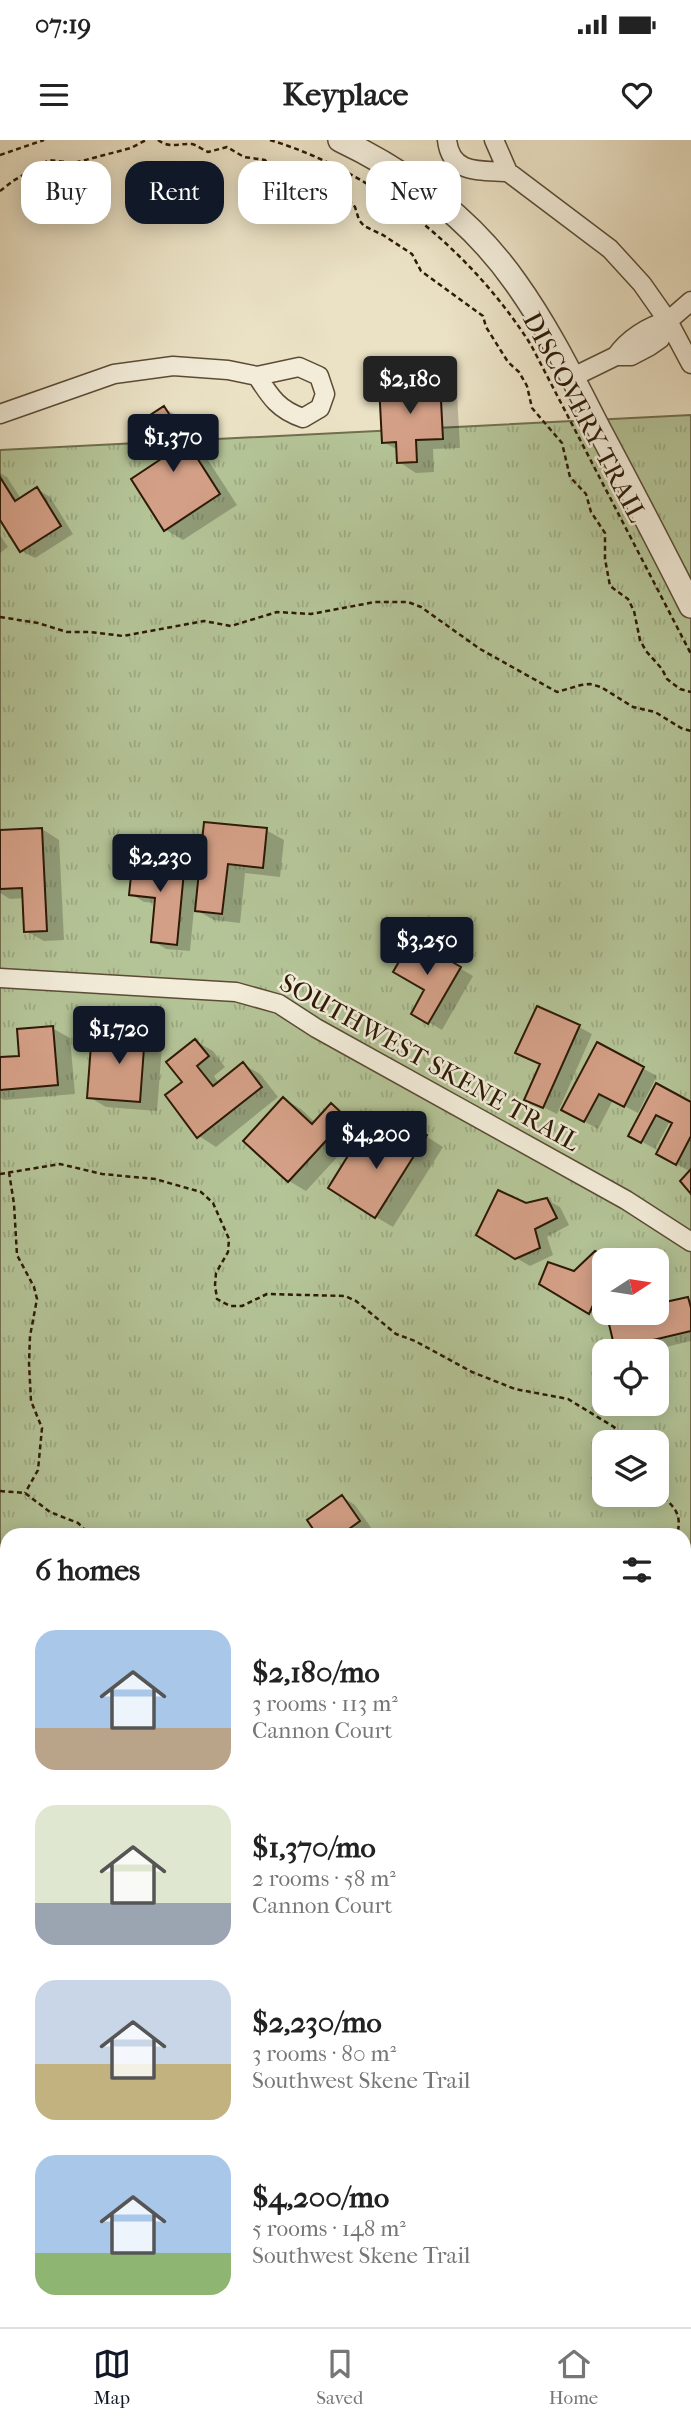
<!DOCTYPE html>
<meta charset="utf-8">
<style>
body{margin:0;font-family:"IM FELL French Canon",serif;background:#f6f6f6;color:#222;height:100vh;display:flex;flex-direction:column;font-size:26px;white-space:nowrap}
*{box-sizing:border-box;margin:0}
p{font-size:23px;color:#767676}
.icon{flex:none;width:38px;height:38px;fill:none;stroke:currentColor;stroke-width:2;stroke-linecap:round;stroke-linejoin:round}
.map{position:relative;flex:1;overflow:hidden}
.side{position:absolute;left:0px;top:1388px;width:691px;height:800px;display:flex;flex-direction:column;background:#fff;border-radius:21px 21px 0 0;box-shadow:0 4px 18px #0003}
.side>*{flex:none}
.hud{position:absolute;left:21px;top:21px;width:649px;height:63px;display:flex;gap:14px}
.needle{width:46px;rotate:78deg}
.fabs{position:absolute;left:592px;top:1108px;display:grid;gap:14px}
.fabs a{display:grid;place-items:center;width:77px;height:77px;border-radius:14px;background:#fff;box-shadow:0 4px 18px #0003;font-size:35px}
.price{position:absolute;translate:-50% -60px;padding:0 16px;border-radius:7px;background:#111827;color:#fff;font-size:23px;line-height:46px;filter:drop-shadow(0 2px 4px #0008)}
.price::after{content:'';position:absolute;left:50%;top:42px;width:21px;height:16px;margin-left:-10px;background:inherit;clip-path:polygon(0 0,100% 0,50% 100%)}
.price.current{background:#222;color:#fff}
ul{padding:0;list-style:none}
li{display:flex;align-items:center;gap:21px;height:175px;padding:0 35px}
li span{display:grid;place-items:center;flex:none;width:196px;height:140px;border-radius:21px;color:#555}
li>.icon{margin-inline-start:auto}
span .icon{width:84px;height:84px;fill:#fffc;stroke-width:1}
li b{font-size:30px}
h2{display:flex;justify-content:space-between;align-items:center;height:84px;padding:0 35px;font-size:30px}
.chip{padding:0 24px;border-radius:21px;background:#fff;box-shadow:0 4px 18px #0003;font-size:24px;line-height:63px}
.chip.current{background:#111827;color:#fff}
.status{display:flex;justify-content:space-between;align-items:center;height:49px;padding:0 35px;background:#fff;direction:ltr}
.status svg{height:19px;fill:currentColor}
header{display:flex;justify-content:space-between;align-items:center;height:91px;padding:0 35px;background:#fff;font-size:32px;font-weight:800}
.tabs{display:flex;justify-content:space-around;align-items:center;height:98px;border-top:2px solid #e0e0e0;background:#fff;font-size:19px;color:#767676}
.tabs a{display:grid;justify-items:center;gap:4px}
.tabs .current{color:#111827}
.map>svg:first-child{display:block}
.grass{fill:url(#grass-tufts);stroke:#706f4e;stroke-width:2;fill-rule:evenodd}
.shadow{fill:#0003}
.building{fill:#d39f86;stroke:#2d1a06;stroke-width:2}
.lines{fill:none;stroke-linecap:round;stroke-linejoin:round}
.minor-casing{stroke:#5c4c36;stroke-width:21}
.tertiary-casing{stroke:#5c4c36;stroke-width:26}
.path{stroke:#2d1a06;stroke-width:2.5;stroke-dasharray:5 3.5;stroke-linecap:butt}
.minor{stroke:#f2ecd9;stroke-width:18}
.tertiary{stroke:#f2ecd9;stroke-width:23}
.labels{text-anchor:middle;stroke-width:5;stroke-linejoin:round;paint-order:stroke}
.street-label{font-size:26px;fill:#2d1a06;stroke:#f2ecd9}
</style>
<div class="status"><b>07:19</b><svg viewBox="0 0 49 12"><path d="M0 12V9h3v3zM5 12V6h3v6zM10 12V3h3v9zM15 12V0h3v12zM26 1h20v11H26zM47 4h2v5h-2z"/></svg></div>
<header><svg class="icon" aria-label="menu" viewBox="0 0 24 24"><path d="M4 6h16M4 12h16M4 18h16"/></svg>Keyplace<svg class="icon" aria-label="heart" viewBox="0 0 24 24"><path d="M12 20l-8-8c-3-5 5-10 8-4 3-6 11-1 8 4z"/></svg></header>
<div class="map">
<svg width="691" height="2187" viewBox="0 0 691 2187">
<defs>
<pattern id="grass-tufts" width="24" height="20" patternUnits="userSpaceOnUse" patternTransform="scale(1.75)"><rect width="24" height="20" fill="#b4c497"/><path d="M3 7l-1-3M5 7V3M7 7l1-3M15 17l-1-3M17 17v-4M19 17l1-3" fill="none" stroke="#9ba881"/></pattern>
</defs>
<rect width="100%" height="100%" fill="#ebe2c5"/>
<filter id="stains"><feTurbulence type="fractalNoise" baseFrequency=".00286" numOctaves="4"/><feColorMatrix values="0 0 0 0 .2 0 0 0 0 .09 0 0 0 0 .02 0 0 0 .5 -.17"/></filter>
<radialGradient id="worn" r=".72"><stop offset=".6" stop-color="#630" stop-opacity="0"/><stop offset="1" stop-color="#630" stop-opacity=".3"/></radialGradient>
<!-- grass -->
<path class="grass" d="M691,275V2187H254L250,2181L684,2180V1395H7V1822L0,1821V310ZM604,1120H656V1172H604ZM604,1211H656V1264H604ZM604,1302H656V1354H604Z"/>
<!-- shadow -->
<path class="shadow" d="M440,243L457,253L460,308L433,309L434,332L416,333L399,322L398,310L383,302Z
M164,268L181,278L237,365L183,400L165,389L167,318Z
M0,333L7,337L21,359L37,349L50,357L73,394L35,418L22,411L0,377Z
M0,395L8,407L0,413Z
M42,689L59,700L64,800L44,801L26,791L24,758L10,759L0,753V691Z
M266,690L284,700L280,737L245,733L240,783L214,780L194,769L190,811L166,809L153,801L156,763L144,762L131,754L184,723L200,732Z
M413,801L473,836L442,890L413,873L426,850Z
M145,882L163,893L157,971L106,967L89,957L122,909Z
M579,887L592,894L557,974L527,959Z
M52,888L70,898L75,954L4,960L0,958V919L21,917Z
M195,901L213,911L225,927L214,936L219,943L243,924L260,934L278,957L216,1007L199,996L184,942Z
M597,904L657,936L638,973L613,960L598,989L564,970Z
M656,945L691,964V1051V1032L658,1014L674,983L670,981L655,1009L630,995Z
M284,959L301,969L316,983L331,965L349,976L363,989L306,1051L289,1041Z
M424,995L443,1007L393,1087L376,1077L387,1017Z
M547,1060L560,1067L569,1085L547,1097L553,1115L530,1126L478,1095L526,1065Z
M595,1113L611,1120H604V1172H606L603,1180L542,1143L574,1133Z
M688,1158L691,1160V1201L649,1211H621L616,1208L656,1172Z
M342,1357L355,1365L372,1389L364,1395H320Z
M273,2180H338L344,2187H279Z"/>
<!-- building -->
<path class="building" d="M440,241L443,299L416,300L417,322L397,323L396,302L382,303L379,244Z
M164,266L220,354L164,391L131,339L164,317L141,281Z
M0,337L15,361L37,347L61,386L20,412L0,380Z
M204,682L267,688L263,728L228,724L222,774L195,771Z
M42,688L47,791L24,792L22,748L0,749V690Z
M133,717L185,721L177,805L151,802L155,758L129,755Z
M412,799L461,827L428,884L411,874L424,850L393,832Z
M537,866L580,885L543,968L524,960L540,924L515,913Z
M123,879L146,881L140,962L87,958L91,905L121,908Z
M53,886L58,945L0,950V917L19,916L17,889Z
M195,899L209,916L197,926L213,946L243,922L262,947L197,998L165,955L182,942L166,922Z
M597,902L644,927L624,967L599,954L584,982L561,970Z
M656,943L691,962V996L676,1025L656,1014L672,983L656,975L641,1003L628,996Z
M283,957L312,984L331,963L347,978L288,1042L243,1001Z
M406,982L427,995L375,1078L328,1048L359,998L386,1015Z
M691,1029V1054L680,1041Z
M498,1050L526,1063L547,1058L557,1078L535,1089L540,1108L515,1119L476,1095Z
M595,1111L613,1119L604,1120V1141L589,1174L539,1144L548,1122L574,1131Z
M688,1157L691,1168V1191L615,1209L607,1176L621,1172H656V1164Z
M342,1355L360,1381L349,1389L353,1395H317L307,1380Z
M0,1810L7,1814V1875L0,1869Z
M271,2180H331L323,2187H277Z"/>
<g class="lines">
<defs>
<path id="minor" d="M447,0C451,35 480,30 508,32
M494,0L508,32L610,109L642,144L668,181L691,224
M616,216C628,199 648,186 668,181
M573,237L616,216H631L650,206L660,199L668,181L691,161
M0,274L114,234L173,226L228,230L257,236L299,227L319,236L325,254L320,268L303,278C279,270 271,258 257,236
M0,838L236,852L279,864L316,888L626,1060L691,1102
M684,1667L691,1671
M0,1899L7,1907
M0,2134L7,2133
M218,2180L219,2187"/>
<path id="tertiary" d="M340,0C409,33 472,80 516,143C549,189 574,241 600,291C631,349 661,407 691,466"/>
</defs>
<!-- minor casing -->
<use href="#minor" class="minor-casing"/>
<!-- tertiary casing -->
<use href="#tertiary" class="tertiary-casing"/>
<!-- path -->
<path class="path" d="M158,0C170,9 179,3 192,4C197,5 203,10 208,12L227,7L244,17L265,20L272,29L279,33L300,31L321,45L338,47L355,67L359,80L364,86L383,95L412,114L421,131L483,176L486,187L508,222L519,232L527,246L532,268L562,303L570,337L586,354L591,372L605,393V419L610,446L628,459L634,471L640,500L646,511L662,529L667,539L680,549L691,552
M270,0C376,32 472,112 531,205L691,514
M0,15L44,0
M0,51L13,41L49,20L74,23L131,8L146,0
M0,477L38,483L67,492H90L123,496L204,481L231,486L277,472L311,474L375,462H408L421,467L480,509L557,552L581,545L590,544L601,547L633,567L655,572L681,588L691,591
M9,1032L14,1064L17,1115L34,1147L37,1159L30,1196L29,1223L31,1261L42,1288L38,1330L25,1353
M0,1034L60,1024L102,1034L155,1039L201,1052L213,1063L229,1099L228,1112L216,1133L215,1145L217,1159L230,1166H242L267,1154L345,1156L356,1161L396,1194L415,1201L472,1232L515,1249L568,1259L614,1287L629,1302
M0,1351L25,1353L50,1372L78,1383L90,1395
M656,1353C673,1364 683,1373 677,1395
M684,1437L691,1447
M0,1672L7,1675
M684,1742L691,1744
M456,2180L465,2187
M615,2187V2180"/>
<!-- minor -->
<use href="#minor" class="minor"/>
<!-- tertiary -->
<use href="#tertiary" class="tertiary"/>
</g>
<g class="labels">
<!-- street labels -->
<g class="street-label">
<text transform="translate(585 277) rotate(62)" y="9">DISCOVERY TRAIL</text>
<text transform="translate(430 922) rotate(29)" y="9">SOUTHWEST SKENE TRAIL</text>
</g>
</g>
<rect width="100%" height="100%" filter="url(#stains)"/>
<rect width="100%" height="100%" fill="url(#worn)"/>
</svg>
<div class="fabs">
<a><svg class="needle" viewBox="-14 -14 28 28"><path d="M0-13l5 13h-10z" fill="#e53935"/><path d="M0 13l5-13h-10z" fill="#767676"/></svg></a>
<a><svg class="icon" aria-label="locate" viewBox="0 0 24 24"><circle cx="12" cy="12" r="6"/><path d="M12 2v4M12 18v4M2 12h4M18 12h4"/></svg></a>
<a><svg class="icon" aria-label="layers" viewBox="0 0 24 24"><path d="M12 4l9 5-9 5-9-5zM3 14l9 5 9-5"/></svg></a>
</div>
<b class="price current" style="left:410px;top:276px">$2,180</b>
<b class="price" style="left:173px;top:334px">$1,370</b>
<b class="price" style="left:160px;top:754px">$2,230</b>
<b class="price" style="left:427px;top:837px">$3,250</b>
<b class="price" style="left:119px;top:926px">$1,720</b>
<b class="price" style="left:376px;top:1031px">$4,200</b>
<div class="hud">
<a class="chip">Buy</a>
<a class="chip current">Rent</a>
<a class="chip">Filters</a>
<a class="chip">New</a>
</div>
<section class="side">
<h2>6 homes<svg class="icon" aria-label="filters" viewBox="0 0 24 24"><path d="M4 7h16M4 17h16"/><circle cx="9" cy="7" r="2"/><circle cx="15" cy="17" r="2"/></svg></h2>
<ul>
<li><span style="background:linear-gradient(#a9c7e8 70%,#b9a48a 0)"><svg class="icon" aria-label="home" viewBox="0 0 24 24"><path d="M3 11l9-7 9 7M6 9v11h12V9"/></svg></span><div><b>$2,180/mo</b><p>3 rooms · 113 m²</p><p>Cannon Court</p></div></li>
<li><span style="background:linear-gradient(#dfe7d0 70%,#9aa5b1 0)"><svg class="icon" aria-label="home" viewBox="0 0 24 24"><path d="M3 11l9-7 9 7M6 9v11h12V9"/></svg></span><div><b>$1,370/mo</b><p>2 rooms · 58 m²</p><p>Cannon Court</p></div></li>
<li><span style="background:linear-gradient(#c9d6e8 60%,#c2b280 0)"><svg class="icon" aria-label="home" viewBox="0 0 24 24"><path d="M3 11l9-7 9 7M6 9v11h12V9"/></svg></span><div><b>$2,230/mo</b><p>3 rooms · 80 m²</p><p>Southwest Skene Trail</p></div></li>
<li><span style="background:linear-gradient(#a9c7e8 70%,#8fb573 0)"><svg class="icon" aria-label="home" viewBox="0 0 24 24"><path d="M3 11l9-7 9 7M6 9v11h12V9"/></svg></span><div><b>$4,200/mo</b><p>5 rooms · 148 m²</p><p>Southwest Skene Trail</p></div></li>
</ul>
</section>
</div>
<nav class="tabs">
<a class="current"><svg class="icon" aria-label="map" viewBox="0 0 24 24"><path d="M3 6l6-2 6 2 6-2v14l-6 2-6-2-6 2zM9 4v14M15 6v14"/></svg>Map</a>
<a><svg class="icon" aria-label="saved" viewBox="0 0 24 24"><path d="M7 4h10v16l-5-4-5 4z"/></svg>Saved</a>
<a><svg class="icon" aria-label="home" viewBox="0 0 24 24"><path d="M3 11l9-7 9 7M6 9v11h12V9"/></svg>Home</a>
</nav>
